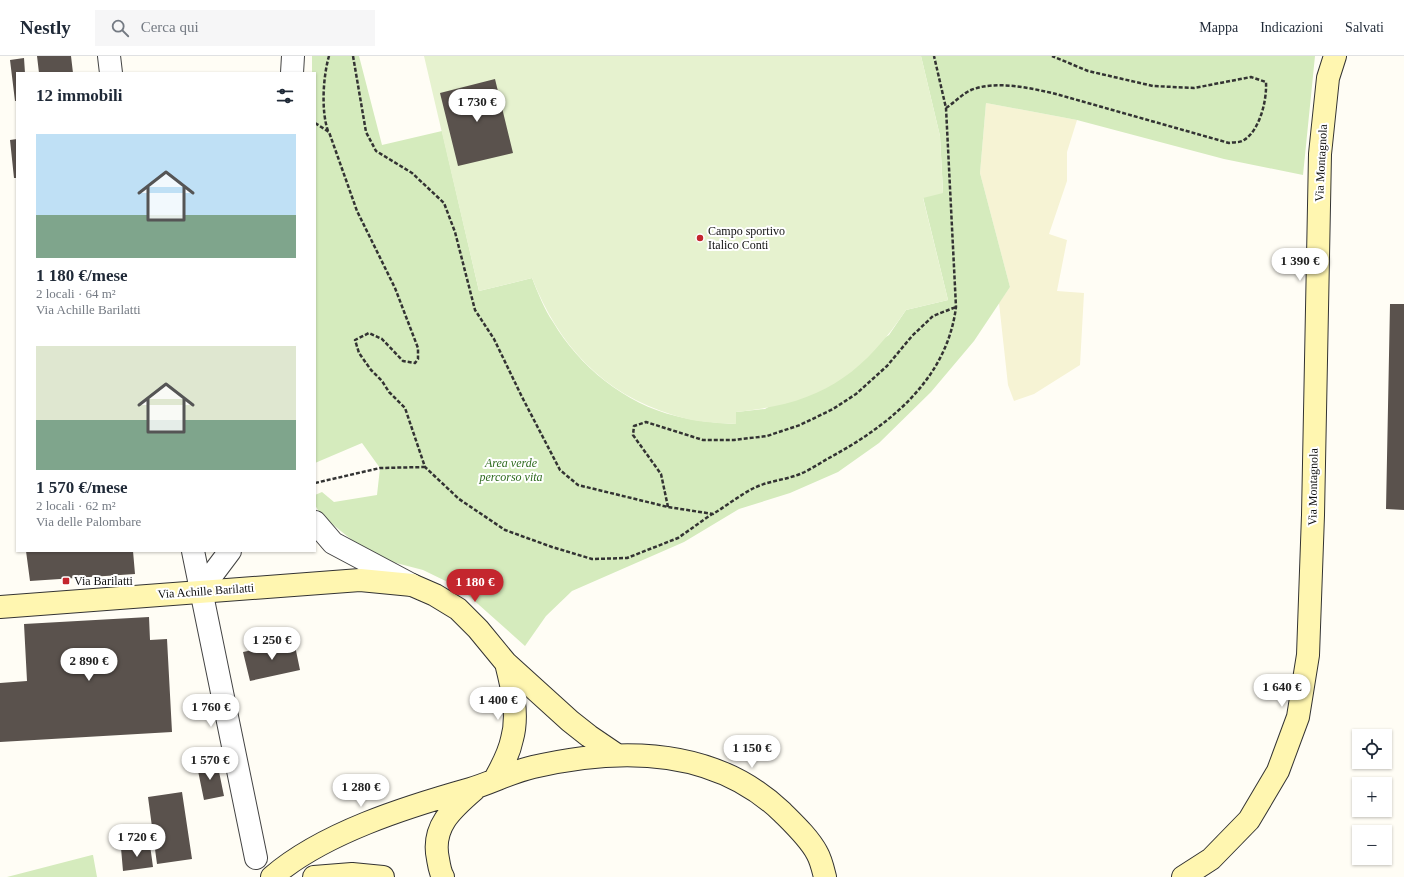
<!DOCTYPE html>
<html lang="it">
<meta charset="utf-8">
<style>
body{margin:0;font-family:"Times New Roman",serif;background:#f6f6f7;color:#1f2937;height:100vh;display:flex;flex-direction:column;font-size:15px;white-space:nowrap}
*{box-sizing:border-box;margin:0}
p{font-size:13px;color:#747a83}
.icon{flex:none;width:22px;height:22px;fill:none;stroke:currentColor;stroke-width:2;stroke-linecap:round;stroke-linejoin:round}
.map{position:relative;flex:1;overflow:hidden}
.panel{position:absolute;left:16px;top:16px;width:300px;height:480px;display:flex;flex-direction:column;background:#fff;border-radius:0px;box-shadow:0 1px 3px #0004}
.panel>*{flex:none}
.fabs{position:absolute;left:1352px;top:673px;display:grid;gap:8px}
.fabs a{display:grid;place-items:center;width:40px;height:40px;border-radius:0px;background:#fff;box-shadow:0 1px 3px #0004;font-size:20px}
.price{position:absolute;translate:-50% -34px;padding:0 9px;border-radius:14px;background:#fff;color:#222;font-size:13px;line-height:26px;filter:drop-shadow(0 1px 2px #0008)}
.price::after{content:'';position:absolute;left:50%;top:24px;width:12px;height:9px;margin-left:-6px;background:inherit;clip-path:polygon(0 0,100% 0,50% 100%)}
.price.active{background:#c4262e;color:#fff}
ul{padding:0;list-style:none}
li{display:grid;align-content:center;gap:8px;height:212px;padding:0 20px}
li span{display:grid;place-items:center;height:124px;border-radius:0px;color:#555}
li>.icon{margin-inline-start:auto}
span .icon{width:72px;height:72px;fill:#fffc;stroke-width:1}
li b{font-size:17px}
h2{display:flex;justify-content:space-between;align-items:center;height:48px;padding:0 20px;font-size:17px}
header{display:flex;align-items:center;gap:24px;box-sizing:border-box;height:56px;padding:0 20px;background:#fff;border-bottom:1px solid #e0e1e3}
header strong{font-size:19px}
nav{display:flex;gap:22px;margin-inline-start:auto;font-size:14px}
.search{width:280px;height:36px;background:#f6f6f7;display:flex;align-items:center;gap:10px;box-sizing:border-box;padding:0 14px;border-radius:0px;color:#747a83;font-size:15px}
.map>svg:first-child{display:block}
.farmland{fill:#f6f3d4}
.green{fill:#d5ebbd}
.pitch{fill:#e6f2cf}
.building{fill:#5a524d}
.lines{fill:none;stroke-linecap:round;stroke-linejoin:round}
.street-casing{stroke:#444;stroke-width:24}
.secondary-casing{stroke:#333;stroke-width:24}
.path{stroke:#333;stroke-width:2.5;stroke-dasharray:4 2;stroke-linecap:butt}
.street{stroke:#fff;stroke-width:22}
.secondary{stroke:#fff6b0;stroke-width:22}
.poi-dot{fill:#c4262e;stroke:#fff;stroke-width:1.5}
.labels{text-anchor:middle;stroke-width:4;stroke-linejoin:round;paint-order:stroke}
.street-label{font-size:12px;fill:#111;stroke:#fff}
.poi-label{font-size:12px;fill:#111;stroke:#fff;text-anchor:start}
.park-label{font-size:12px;font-style:italic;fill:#2f6b1f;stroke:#fff}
</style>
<header>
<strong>Nestly</strong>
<div class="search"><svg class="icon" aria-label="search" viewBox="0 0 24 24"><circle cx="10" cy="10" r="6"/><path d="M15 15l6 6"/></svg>Cerca qui</div>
<nav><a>Mappa</a><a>Indicazioni</a><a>Salvati</a></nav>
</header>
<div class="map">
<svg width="1404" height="821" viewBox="0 0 1404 821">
<rect width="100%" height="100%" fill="#fffdf5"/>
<!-- farmland -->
<path class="farmland" d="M986,47L1077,64L1067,96V125L1049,178L1067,184L1057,235L1084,237L1080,309L1034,338L1014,345L1008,329L999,247L1010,231L980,117Z"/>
<!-- green -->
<path class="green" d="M312,0H359L382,89L442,75L479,235L532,222C538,237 544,253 553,266C579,310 625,348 676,360C696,365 715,367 736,368V356L765,353L889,279L906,254L948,244L923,141L943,136L940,80L921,0H1315L1303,119L1224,103L1077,64L986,47L980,117L1010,231L974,285L931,336L879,387L838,416L790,437L739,453L684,486L572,535L546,560L525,590L460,532L423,514L373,501L321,459L315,449V439L322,436L334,446L377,439L380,412L362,387L315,407V17H312Z
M93,799L97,821H7L92,799Z"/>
<!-- pitch -->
<path class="pitch" d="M424,0H921L940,80L943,137L923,142L948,244L906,254C860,322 818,348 736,356V368C715,367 693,366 673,359C602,337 559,290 532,222L479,235Z"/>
<!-- building -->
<path class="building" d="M37,0H71L73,17H39Z
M24,2L25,17H17V45H15L10,4Z
M495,23L513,97L458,110L440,37Z
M17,83V122H14L10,84Z
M1390,248H1404V454L1386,453Z
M26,495H133L135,518L30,525Z
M149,561L150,584L167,583L172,676L0,686V627L27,625L24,568Z
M294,585L300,614L250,625L243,596Z
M217,706L224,740L204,744L197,710Z
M182,736L192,803L157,808L148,741Z
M150,789L153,811L123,815L121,792Z"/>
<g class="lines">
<defs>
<path id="street" d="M109,0L111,17
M292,17L293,0
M315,466L333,487L412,529
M193,495L256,802
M200,535L230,495"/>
<path id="secondary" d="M0,551L360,524L412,529L435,539L458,553L478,573L506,607L570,665L589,680L617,699
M495,723C502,710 509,698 512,683C519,658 512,631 506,607
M272,821C323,777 406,751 470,733C491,727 511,716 533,711C619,691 714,691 782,756C794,768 809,782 817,797C821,804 823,813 825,821
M314,821L352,818L383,821
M443,821C440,816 439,809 438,803C431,771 452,753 474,734
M1183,821L1211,803L1249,764L1278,715L1298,661L1308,599L1313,459L1320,98L1328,22L1335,0"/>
</defs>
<!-- street casing -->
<use href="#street" class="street-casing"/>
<!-- secondary casing -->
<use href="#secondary" class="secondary-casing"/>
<!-- path -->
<path class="path" d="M353,0L366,76L376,95L412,117L444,147L455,176L475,254L494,283L522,341L560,414L578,429L668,451L713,458C726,450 740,439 754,432C768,425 785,424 800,418C810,414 820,407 829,402C890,369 947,323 956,251L946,52L934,0
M946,52C954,47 962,38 971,34C996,24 1031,32 1056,38L1229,87C1234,86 1240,87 1244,84C1260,74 1267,44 1266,26L1251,21L1194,32L1153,30L1088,15L1052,0
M315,67L329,76L357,155L395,232L418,292V303L415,307L403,305L382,283L369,277L355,284L359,297L371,314L382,325L389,336L405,352L425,411L459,443L505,474L552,491L592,503L627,502L678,482L712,458
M328,75C321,55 323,21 329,0
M315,427L380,412L425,411
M668,451L661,418L633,379L634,370L646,366L703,384H734L767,380L800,369L833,353L856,338L887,310L912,280L933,260L956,251"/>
<!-- street -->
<use href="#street" class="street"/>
<!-- secondary -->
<use href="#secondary" class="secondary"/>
</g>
<!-- markers -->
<g class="poi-dot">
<circle cx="700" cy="182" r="4"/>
<rect x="62" y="521" width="8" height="8" rx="2"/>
</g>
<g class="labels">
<!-- street labels -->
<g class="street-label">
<text transform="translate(1321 107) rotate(-87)" y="4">Via Montagnola</text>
<text transform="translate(1313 431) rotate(-89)" y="4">Via Montagnola</text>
<text transform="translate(206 535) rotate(-4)" y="4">Via Achille Barilatti</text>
</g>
<!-- poi labels -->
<g class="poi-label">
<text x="708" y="179">Campo sportivo<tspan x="708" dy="14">Italico Conti</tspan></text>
<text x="74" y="529">Via Barilatti</text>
</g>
<!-- park labels -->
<g class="park-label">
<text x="511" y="411">Area verde<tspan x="511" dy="14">percorso vita</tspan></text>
</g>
</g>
</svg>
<div class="fabs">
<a><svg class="icon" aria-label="locate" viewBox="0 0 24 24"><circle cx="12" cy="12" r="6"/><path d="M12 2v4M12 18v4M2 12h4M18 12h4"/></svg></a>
<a>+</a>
<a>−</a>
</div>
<b class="price" style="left:477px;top:67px">1 730 €</b>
<b class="price" style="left:1300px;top:226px">1 390 €</b>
<b class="price active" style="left:475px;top:547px">1 180 €</b>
<b class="price" style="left:272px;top:605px">1 250 €</b>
<b class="price" style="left:89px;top:626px">2 890 €</b>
<b class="price" style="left:1282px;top:652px">1 640 €</b>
<b class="price" style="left:498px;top:665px">1 400 €</b>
<b class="price" style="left:211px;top:672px">1 760 €</b>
<b class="price" style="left:752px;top:713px">1 150 €</b>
<b class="price" style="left:210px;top:725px">1 570 €</b>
<b class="price" style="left:361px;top:752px">1 280 €</b>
<b class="price" style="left:137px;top:802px">1 720 €</b>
<section class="panel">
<h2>12 immobili<svg class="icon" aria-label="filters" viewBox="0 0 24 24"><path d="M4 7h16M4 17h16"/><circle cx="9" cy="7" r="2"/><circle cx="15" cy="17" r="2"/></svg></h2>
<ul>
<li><span style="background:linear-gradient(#bfe0f5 65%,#7fa58c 0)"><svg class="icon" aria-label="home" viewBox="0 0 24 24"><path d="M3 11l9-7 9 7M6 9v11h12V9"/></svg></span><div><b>1 180 €/mese</b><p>2 locali · 64 m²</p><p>Via Achille Barilatti</p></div></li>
<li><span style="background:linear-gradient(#dfe7d0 60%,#7fa58c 0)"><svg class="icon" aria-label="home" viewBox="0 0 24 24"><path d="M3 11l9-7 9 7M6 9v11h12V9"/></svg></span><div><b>1 570 €/mese</b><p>2 locali · 62 m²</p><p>Via delle Palombare</p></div></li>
</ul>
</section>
</div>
